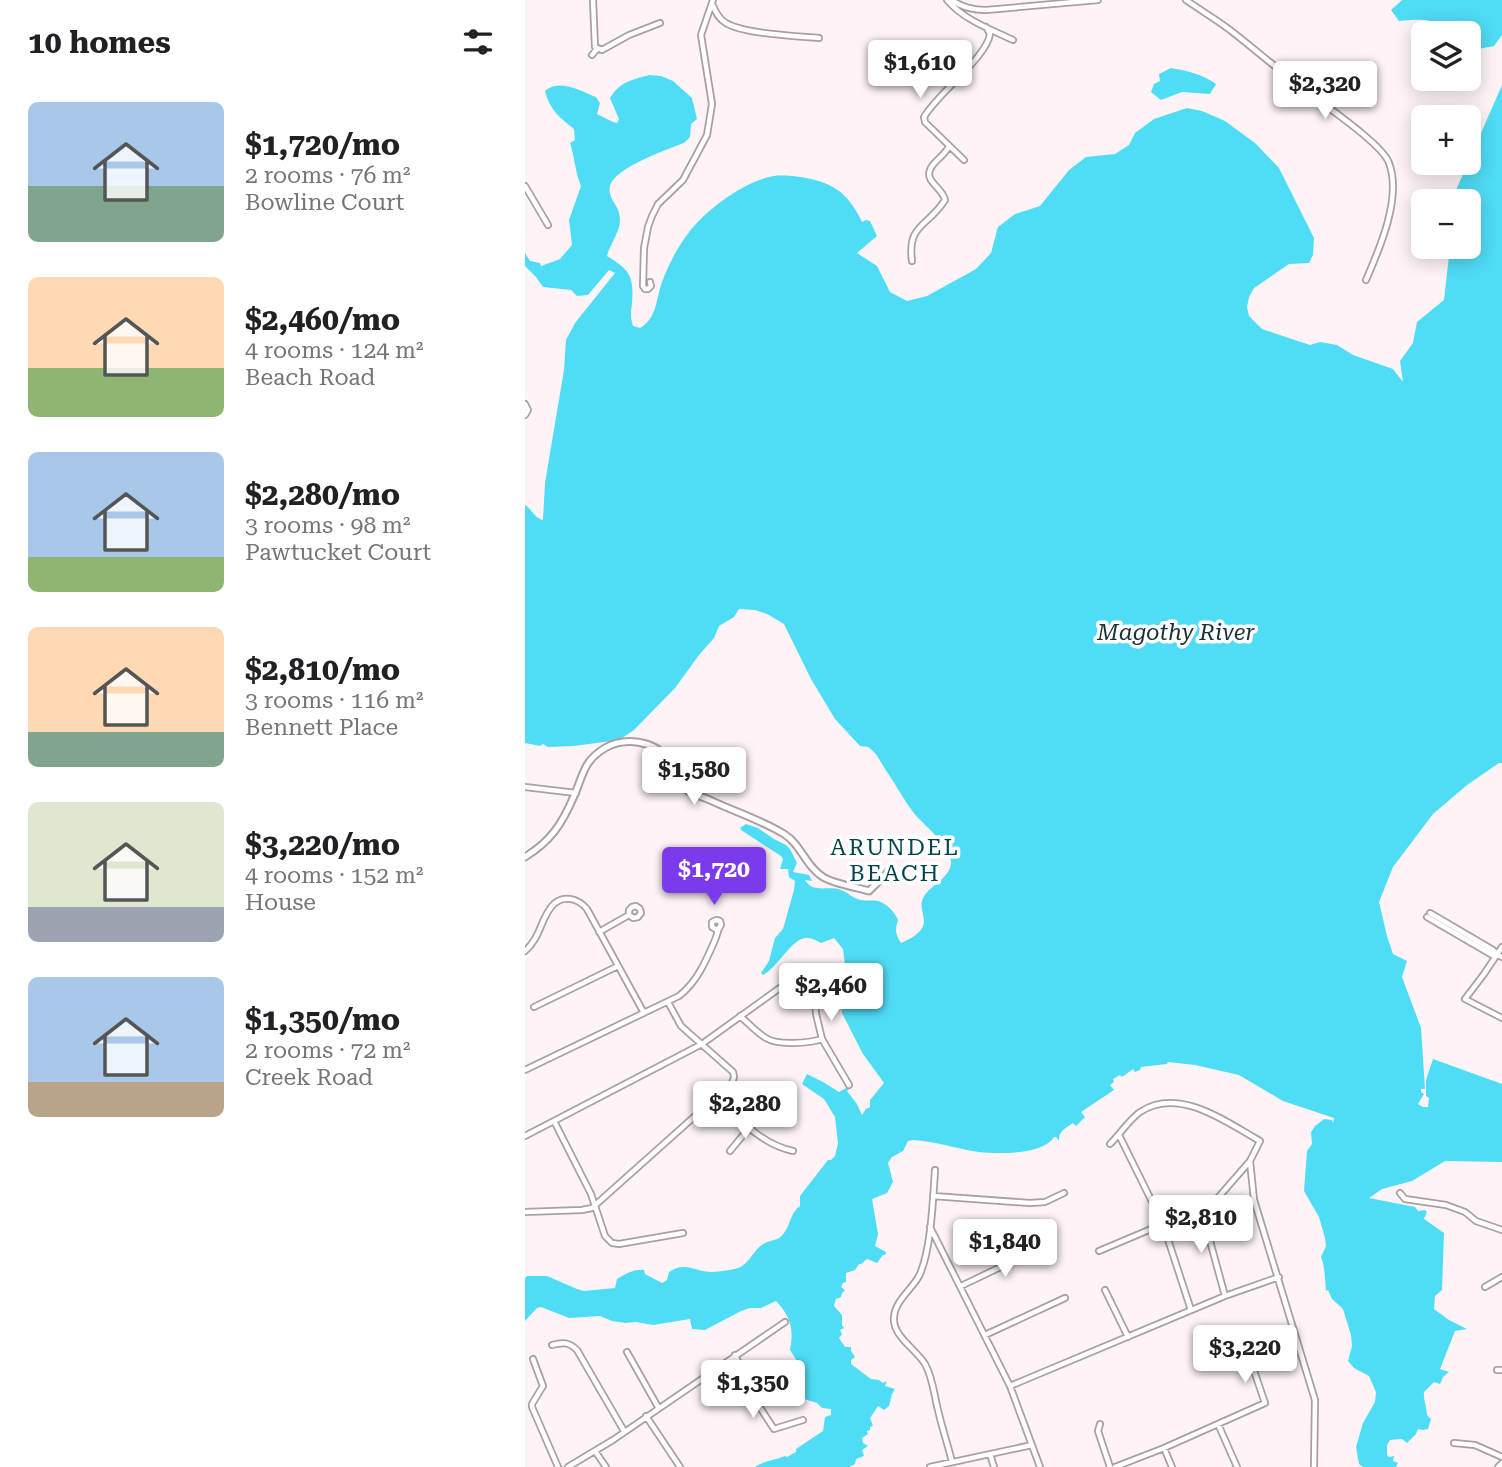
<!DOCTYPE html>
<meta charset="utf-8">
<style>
body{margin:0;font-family:"Roboto Serif",serif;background:#f2f2f2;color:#202124;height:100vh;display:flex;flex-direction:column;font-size:26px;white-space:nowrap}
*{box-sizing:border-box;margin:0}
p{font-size:23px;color:#757577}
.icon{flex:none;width:38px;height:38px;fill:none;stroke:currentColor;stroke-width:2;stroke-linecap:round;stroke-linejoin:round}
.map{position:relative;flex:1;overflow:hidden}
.side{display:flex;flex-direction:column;background:#fff;width:525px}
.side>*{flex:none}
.controls{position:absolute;left:886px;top:21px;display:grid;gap:14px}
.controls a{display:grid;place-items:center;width:70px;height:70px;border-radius:10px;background:#fff;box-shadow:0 4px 18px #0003;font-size:35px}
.price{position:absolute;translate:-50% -60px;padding:0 16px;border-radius:7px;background:#fff;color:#222;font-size:23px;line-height:46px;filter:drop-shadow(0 2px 4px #0008)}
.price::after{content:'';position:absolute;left:50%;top:42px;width:21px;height:16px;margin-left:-10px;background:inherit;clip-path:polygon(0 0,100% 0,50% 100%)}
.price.current{background:#7c3aed;color:#fff}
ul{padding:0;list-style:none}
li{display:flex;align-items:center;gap:21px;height:175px;padding:0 28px}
li span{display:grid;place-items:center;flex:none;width:196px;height:140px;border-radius:10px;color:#555}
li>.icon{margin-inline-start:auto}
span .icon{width:84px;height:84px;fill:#fffc;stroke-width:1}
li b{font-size:30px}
h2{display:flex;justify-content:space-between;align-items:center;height:84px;padding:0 28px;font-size:30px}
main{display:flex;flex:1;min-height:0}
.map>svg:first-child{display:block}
.water{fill:#4fdcf5}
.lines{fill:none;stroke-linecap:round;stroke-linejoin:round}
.minor-casing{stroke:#ab9fa2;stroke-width:8}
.tertiary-casing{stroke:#ab9fa2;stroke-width:9}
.minor{stroke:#fff;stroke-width:4.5}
.tertiary{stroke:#fff;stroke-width:5}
.labels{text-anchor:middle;stroke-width:7;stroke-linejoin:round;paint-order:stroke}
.water-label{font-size:23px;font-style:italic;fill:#1a3136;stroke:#fff}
.neighbourhood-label{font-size:23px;letter-spacing:2px;fill:#03434d;stroke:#fff}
</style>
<main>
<section class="side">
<h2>10 homes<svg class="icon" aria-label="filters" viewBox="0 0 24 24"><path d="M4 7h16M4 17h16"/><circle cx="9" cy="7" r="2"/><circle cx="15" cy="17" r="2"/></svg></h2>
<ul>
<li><span style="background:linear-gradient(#a9c7e8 60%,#7fa58c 0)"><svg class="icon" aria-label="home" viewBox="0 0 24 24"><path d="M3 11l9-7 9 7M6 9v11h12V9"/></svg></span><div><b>$1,720/mo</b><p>2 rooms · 76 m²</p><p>Bowline Court</p></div></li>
<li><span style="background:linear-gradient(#ffd9b3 65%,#8fb573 0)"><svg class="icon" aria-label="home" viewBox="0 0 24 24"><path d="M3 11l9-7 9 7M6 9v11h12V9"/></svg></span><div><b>$2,460/mo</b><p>4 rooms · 124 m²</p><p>Beach Road</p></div></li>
<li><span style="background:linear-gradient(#a9c7e8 75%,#8fb573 0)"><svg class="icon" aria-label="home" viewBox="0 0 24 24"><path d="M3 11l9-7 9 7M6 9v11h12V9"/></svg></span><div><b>$2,280/mo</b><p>3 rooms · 98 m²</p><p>Pawtucket Court</p></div></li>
<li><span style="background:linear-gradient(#ffd9b3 75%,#7fa58c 0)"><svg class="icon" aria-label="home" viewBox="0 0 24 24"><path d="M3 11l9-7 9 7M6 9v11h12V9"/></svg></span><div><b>$2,810/mo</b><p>3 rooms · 116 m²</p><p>Bennett Place</p></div></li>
<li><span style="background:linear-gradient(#dfe7d0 75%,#9aa5b1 0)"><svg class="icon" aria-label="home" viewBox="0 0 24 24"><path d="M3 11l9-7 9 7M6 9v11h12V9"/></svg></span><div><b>$3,220/mo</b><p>4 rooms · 152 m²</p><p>House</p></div></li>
<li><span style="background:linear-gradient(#a9c7e8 75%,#b9a48a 0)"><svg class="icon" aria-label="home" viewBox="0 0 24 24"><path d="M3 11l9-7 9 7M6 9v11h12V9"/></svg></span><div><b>$1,350/mo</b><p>2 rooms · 72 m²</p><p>Creek Road</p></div></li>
</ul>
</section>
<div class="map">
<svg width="977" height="1467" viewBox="0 0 977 1467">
<rect width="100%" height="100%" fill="#fef3f6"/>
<!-- water -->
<path class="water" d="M877,0H977V35L969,46L943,51V33H922C913,16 891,20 874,21L866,10Z
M646,68C663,71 677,74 691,84L685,94L657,92L636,100L626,92L629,84L635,81L634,74Z
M124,75L136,76L148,81L167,98L172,119L166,124L165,137L159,143C143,149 89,168 85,186C82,200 95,204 95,220C95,232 85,244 82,256C105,270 109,276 107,303C106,312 105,317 108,326L115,328C132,319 131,298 137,282C143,266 152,248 162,235C180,210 219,181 249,176C266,174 297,179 311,189C322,195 332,211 337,222L341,220L345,221L352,236L332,253L352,266L365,292L382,301L402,296L451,269L466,253L473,227L490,214L515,206L544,170L561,157L590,154L604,145L610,133L629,119L662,108L677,111L700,121L730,143L754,168L789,238L788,255L784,263L764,264L729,288L724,297L722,307L724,316L737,329L785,345L795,342L812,345L828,355L868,369L878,382L875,361L888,343L892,322L919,300L925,247H943V201H931L932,188L977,85V763H974L942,785L908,814L868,867L854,902L862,936L868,954L882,961L877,977L896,1028L900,1089H896V1092L899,1094L893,1104L898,1107H903L904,1098L901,1096V1080L908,1059L977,1084V1162L920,1161L887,1181L857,1189L844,1198L890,1207L893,1211L900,1210L902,1212L899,1219L919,1233L917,1290L910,1296L909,1309L924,1320L942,1329L930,1331L915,1369L924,1372L918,1377L915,1384L909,1382L899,1392C898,1400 902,1407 902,1415L906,1419L903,1429L897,1430L893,1429L891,1434L882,1443L877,1439L865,1440L862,1445V1455L864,1457L869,1456L868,1461L873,1463L871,1467H838L834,1464L831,1447L838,1423L850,1402L851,1392L844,1376L829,1368L823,1361L827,1346L826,1335L818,1309L807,1299L803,1290L801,1291C800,1279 800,1267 796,1257L801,1246L800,1238L794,1217L779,1191L782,1151L787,1144L786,1132L790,1126L799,1119L807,1120L808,1123L809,1118L758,1101L714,1075L670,1065L643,1062L642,1064L616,1067L615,1070L610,1072L608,1069L597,1077L595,1075L588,1079L589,1082L585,1085L589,1090L556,1112L560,1117L551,1126L548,1123C541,1128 533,1131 534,1141L531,1137H529C518,1155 473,1154 454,1152C432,1149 410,1141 388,1140L383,1141L378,1151L367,1157L363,1163L368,1182L362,1193L347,1199L353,1234L350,1246L361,1252L360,1255H358L352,1263L342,1259L336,1264H334L330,1270L321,1273V1282L318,1283L316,1287L320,1290L317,1293L316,1297L311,1299L309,1306L317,1315V1325L319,1328L315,1330L317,1334L314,1338L320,1347H326V1351L330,1357L326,1360V1364L346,1379L354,1380L358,1383L362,1381L360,1386L370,1389L367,1394L364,1406L359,1410L353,1406L345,1418L348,1426L345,1427V1430L342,1431L343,1434L337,1438L338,1443L343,1446L337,1450L339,1456L331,1459L330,1464L324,1467H230C239,1461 250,1460 260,1456L262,1457L271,1452V1449L298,1431L300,1417L306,1415V1409L297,1408L292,1403L273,1397L268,1386L272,1361L265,1350C269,1329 266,1317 251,1301L236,1308H225L216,1311L180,1330L167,1329L165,1319L128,1325L111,1322L100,1323L87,1321L75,1316L44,1318L16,1307L12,1308L0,1321V1278L2,1276H22L52,1289L59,1291L90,1288L92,1279C100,1274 109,1269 119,1270L120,1274L137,1283L142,1280L144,1272C161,1261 168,1271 186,1272C190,1272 208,1270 213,1268C225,1264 229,1248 240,1243C248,1239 254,1241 259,1233C266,1224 265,1213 275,1206V1196L278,1192L303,1160H306L310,1156L313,1143L310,1117L299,1099L277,1084L282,1074L298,1082L314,1092L323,1087L324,1089L322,1091L332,1104L337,1115L341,1109L345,1107V1100L359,1083L338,1054L317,1013L316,985L320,965L318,949L309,938L296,943C292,941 285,937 280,938C266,940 253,967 238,975L236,973L244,961L250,938L258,929L269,890L270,881L264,877L263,869H255L258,859L256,856L216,830L215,828L221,824L233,828L249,839L261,845L265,849L272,863L268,872L284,875L287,881L280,880C288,894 303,885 316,890C323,892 328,899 336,900C341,901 347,900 353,901C361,903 370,912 373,920C370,930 370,934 376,943C385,939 398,933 399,922C399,914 395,908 397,901C402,885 424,881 426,863C427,846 398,825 388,812C379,800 371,785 362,772C355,762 354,755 343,747L335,746L310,719L286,679L259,624L242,614L230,610L214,609L209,617L194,626L189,638L174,655L150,688L109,730L94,740L49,746L23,747L18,744L15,746L0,743V505C7,509 9,518 18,520L20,483L39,370L41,340L50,323L90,273L84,270L63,295L52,296L46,290L18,287L11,277L0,266V253L5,261L15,263L16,266L35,259L47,245L44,220L56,186C50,172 50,158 45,143L50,140L49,129C35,118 24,109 20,91C34,78 56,91 71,97L75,103L72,114L88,122L92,123L94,119L85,98C95,82 106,80 124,75Z
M210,865C220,870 224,876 224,888L218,891C207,890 201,884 196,874L202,866Z"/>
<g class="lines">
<defs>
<path id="minor" d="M68,0L70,47L77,50L104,35L135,23
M422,0C439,20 465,29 488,40
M426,0C438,7 447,10 461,10L573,0
M661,0C675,10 691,19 705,30C732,51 757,73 784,93C802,107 858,145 864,163C877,197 855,248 841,280
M188,6C191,13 194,19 201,23C219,34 272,36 294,38
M67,55L72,49
M439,160L404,126L400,122L399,117C413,93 462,57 465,34L461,27
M0,186L23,225
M387,261C382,224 403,227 420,200C418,188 400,182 405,170C408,161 420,156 424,146
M125,282L126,286L123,289H120L118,286L119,248L123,227L127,216L133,204L158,180L182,135L187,104L176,35L188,0
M0,404L3,410L0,415
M0,787L51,793
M905,913L968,950L972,954
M902,917L969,956L972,955L977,957
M74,932L104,915L108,918L113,917L116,913L115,909L111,906L107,907L104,910V915
M977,947L959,974L940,999L977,1018
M0,951C16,937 15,920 27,906C37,894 53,898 62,909L119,1013
M9,1007L93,966
M215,1016C223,1023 232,1033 241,1038C253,1046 284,1043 297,1039
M0,1070L154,996C172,982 181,961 190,940C193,933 192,930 196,925L195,921L191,920L187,922V927L192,930
M192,1096C215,1119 235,1144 268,1151
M29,1121L66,1194L80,1236L87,1243L94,1244L158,1233
M594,1135L638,1224L666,1310
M0,1136L177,1044L270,977L279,973L289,972L291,1014L297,1039L324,1085
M205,1151L224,1128
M725,1161L729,1200L790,1400L789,1467
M410,1170C408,1199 406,1252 394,1276C387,1289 370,1301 369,1317C367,1336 391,1349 400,1364C408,1378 409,1395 413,1410C417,1428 423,1445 427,1462
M875,1193L880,1199L921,1205L940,1212L951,1221L977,1230
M408,1196L505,1203L520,1202L539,1193
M676,1208L700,1296
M0,1212L57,1210L67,1208L207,1083L209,1077L208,1072L156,1026L143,1002
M405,1227L485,1386L515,1467
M574,1251L638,1224L691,1200L725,1161L735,1141C701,1122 654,1086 615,1112C604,1120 595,1134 585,1144
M436,1286L513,1249
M960,1287L977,1277
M580,1290L603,1337
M460,1335L540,1298
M27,1345C38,1342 44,1342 52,1350L99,1431
M102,1352L133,1407
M210,1355L232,1403L249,1429L278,1420
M8,1359L18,1386L7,1404V1407L33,1467
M972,1370H977
M485,1386L700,1296L754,1277
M121,1416L155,1467
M575,1424L573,1431L585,1467
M693,1424L712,1467
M929,1443L950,1445L977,1457
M639,1448L647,1467
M70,1451L81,1467
M465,1454L469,1467
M43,1467L88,1440L260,1322
M405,1467L507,1445
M590,1467L639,1448L740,1403L726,1362L723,1357L718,1354
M973,1467L977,1463"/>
<path id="tertiary" d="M0,857C26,841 37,824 49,796C58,776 58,761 80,748C99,737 129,740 143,759C150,768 152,783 162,790C169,795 179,797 187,801C211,812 236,820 259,834C276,844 281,867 298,877C309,884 331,887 344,891L365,870"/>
</defs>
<!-- minor casing -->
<use href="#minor" class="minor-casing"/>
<!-- tertiary casing -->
<use href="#tertiary" class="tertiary-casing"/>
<!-- minor -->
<use href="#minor" class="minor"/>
<!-- tertiary -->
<use href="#tertiary" class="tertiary"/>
</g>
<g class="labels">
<!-- water labels -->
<g class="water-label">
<text x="651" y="640">Magothy River</text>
</g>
<!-- neighbourhood labels -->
<g class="neighbourhood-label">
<text x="370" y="855">ARUNDEL<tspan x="370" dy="26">BEACH</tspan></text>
</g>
</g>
</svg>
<div class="controls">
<a><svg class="icon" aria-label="layers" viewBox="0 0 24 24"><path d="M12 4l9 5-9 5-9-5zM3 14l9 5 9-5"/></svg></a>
<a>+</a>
<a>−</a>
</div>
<b class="price" style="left:395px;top:100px">$1,610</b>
<b class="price" style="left:800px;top:121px">$2,320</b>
<b class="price" style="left:169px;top:807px">$1,580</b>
<b class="price current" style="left:189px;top:907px">$1,720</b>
<b class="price" style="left:306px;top:1023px">$2,460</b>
<b class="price" style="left:220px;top:1141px">$2,280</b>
<b class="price" style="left:676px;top:1255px">$2,810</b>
<b class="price" style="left:480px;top:1279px">$1,840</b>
<b class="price" style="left:720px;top:1385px">$3,220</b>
<b class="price" style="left:228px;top:1420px">$1,350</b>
</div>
</main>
